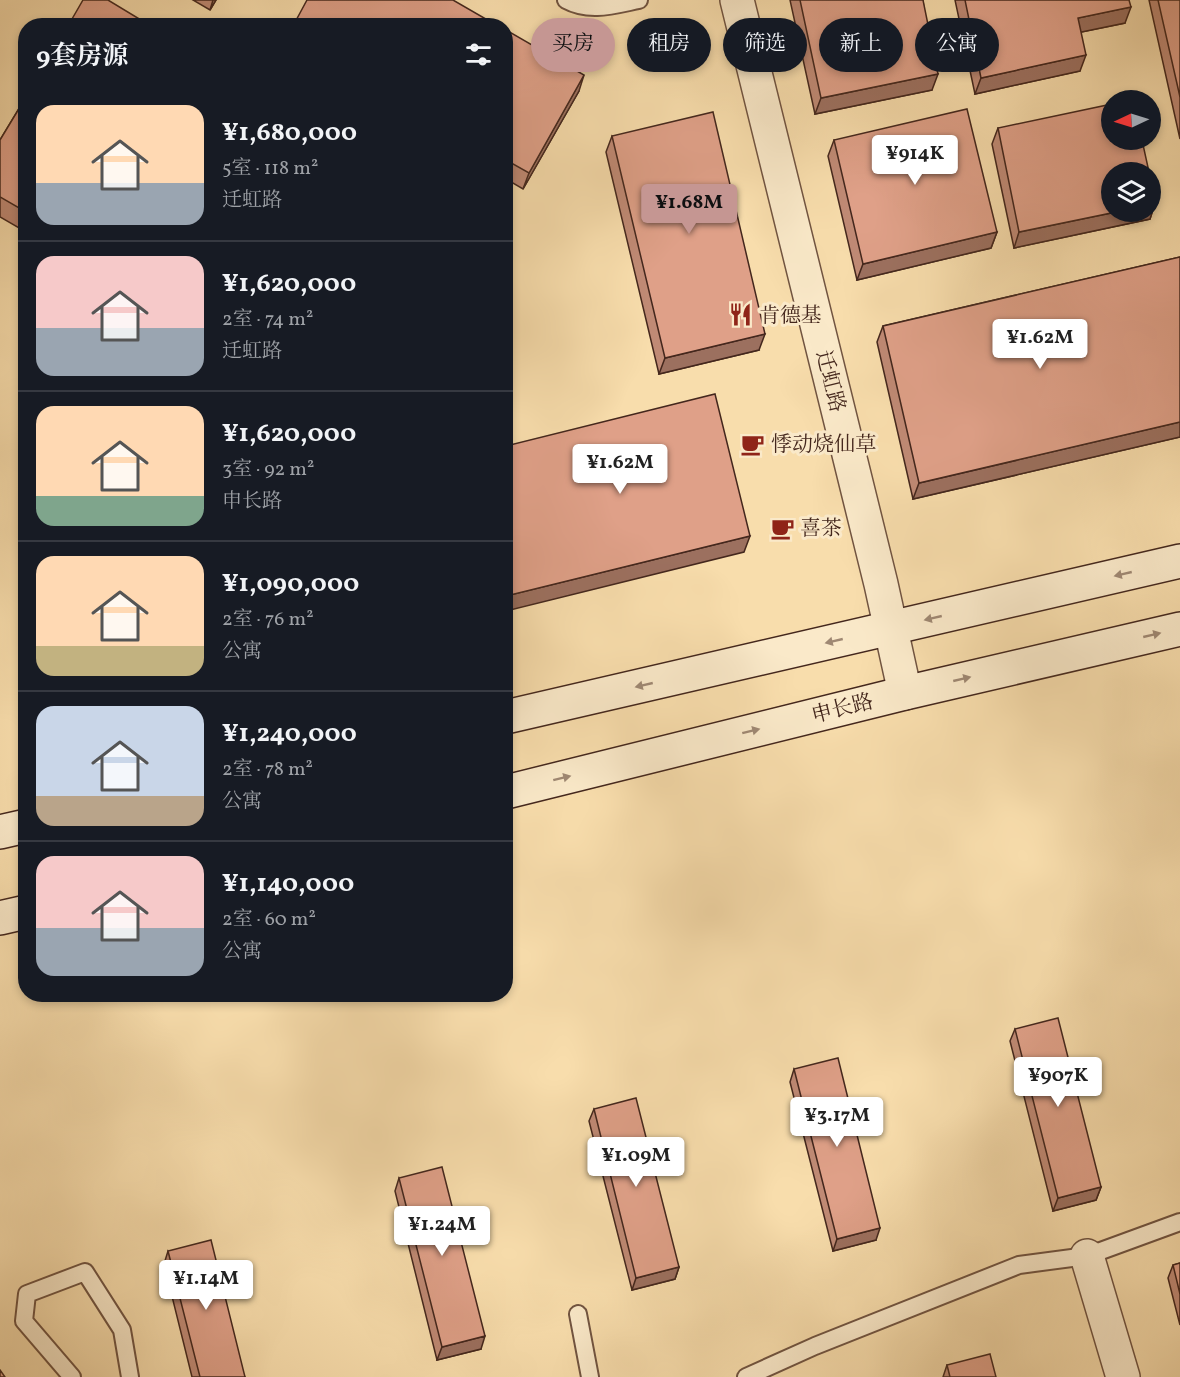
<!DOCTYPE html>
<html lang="zh">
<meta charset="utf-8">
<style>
body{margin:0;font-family:Vollkorn,"Noto Serif SC",serif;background:#242831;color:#f1f3f6;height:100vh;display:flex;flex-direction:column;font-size:22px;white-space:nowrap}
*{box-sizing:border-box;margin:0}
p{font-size:20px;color:#9ea1a6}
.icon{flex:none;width:33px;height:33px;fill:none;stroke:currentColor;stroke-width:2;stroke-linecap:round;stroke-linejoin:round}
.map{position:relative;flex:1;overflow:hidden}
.details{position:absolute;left:18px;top:18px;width:495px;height:984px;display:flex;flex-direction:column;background:#171b24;border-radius:24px;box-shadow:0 3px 9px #0003}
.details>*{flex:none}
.top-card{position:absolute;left:531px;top:18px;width:558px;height:54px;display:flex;gap:12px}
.needle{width:39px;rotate:266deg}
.controls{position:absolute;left:1101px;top:90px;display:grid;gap:12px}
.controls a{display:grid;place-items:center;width:60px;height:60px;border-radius:50%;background:#171b24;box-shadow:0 3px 9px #0003;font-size:30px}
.price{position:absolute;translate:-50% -51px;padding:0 14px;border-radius:6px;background:#fff;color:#222;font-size:20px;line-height:39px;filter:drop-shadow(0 2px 3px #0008)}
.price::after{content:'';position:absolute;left:50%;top:36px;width:18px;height:14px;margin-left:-9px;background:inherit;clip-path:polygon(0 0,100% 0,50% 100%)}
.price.on{background:#c59692;color:#111}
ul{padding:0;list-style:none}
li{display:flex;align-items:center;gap:18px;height:150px;padding:0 18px}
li+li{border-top:2px solid #363941}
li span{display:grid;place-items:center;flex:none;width:168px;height:120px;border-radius:18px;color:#555}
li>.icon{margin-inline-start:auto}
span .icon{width:72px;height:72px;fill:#fffc;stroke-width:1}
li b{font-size:26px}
h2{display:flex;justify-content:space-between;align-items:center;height:72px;padding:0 18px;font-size:26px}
.tag{padding:0 21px;border-radius:27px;background:#171b24;box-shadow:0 3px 9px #0003;font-size:21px;line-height:54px}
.tag.on{background:#c59692;color:#111}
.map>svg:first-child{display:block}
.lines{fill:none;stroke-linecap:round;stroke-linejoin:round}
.service-casing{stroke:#715441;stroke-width:20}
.minor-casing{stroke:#715441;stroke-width:36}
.secondary-casing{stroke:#44271d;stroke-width:36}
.service{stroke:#fae9c9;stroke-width:16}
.minor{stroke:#fae9c9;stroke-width:33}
.secondary{stroke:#fae9c9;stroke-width:33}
.wall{fill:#c08a75;stroke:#44271d;stroke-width:1.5}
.shaded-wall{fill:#9c705f;stroke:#44271d;stroke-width:1.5}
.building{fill:#dfa088;stroke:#44271d;stroke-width:1.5}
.oneway{fill:#9f8873}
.labels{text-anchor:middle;stroke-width:6;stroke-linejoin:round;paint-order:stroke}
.poi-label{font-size:21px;fill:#44271d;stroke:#fae9c9;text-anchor:start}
.street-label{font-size:21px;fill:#44271d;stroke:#fae9c9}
</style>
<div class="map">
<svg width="1180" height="1377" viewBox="0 0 1180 1377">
<rect width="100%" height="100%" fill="#f8ddac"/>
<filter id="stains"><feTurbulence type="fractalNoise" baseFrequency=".00333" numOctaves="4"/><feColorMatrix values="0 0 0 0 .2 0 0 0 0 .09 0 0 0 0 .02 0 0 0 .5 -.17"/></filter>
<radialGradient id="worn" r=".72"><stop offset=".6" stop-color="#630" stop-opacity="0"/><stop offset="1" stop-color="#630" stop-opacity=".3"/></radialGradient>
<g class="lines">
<defs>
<path id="service" d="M566,0C590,13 614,5 639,0
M578,1314L590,1377
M72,1377L24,1321L27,1294L85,1272L122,1330L130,1377
M746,1377L815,1346L1019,1265L1087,1256L1180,1222"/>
<path id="minor" d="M737,0L881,584L905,693
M1087,1256L1123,1377"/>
<path id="secondary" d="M506,717L1180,561
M506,792L905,693L1180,629
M0,832L26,826
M0,918L26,912"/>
</defs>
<!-- service casing -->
<use href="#service" class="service-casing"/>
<!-- minor casing -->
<use href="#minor" class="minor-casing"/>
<!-- secondary casing -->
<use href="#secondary" class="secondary-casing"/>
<!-- service -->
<use href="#service" class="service"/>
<!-- minor -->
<use href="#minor" class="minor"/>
<!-- secondary -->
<use href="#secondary" class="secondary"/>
</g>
<!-- wall -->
<path class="wall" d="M193,0H216L210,10Z
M790,0H923L932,90L815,114Z
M955,0H1129L1125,23L1081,32L1080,71L975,94Z
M1149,0H1180V139Z
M506,30L579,91L523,189L506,179Z
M26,97V232L0,217V140Z
M998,128L1155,203L1150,219L1014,248L992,144Z
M612,136L759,350L659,374L606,152Z
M834,140L997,232L991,248L857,280L828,156Z
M1180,257V437L913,499L877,342L883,326Z
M1015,1029L1101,1187L1096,1200L1053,1211L1010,1041Z
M794,1069L876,1240L833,1251L790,1082Z
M594,1109L679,1267L675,1279L632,1290L589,1121Z
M399,1178L481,1349L437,1360L395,1191Z
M168,1251L245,1377H192L164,1264Z
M1180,1263V1325L1168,1278L1173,1265Z
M947,1365L996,1377H943Z"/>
<!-- shaded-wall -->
<path class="shaded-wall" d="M213,0H216L210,10Z
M1131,7L1125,23L1072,34L1078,18Z
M1086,55L1080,71L975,94L981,78Z
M938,74L932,90L815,114L821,98Z
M584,75L579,91L523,189L529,173Z
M1155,203L1150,219L1014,248L1019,232L1116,212H1150V204Z
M997,232L991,248L857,280L863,264Z
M765,334L759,350L659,374L665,358Z
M1180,422V437L913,499L919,483Z
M750,536L744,552L506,611V596Z
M1101,1187L1096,1200L1053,1211L1058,1198Z
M880,1228L876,1240L833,1251L837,1239Z
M679,1267L675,1279L632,1290L636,1278Z
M485,1336L481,1349L437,1360L442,1347Z"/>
<!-- building -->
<path class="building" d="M83,0H108L151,26H68Z
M307,0H453L498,26H293Z
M800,0H923L938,74L821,98Z
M965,0H1129L1131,7L1078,18L1086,55L981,78Z
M1158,0H1180V97Z
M506,30L584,75L529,173L506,160Z
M26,97V212L0,197V140Z
M1112,104V140H1142L1149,172H1112V212H1116L1019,232L998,128Z
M967,109L997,232L863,264L834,140Z
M713,112L765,334L665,358L612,136Z
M1150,179L1155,203L1150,204Z
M1180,257V422L919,483L883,326Z
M715,394L750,536L506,596V446Z
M1058,1018L1101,1187L1058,1198L1015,1029Z
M838,1058L880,1228L837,1239L794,1069Z
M636,1098L679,1267L636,1278L594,1109Z
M442,1167L485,1336L442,1347L399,1178Z
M211,1240L245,1377H200L168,1251Z
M1180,1263V1294L1173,1265Z
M990,1354L996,1377H950L947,1365Z
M0,1370L5,1377H0Z"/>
<!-- one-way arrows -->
<defs><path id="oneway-solid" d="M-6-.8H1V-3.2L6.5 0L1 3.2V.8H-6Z" transform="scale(1.5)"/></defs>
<g class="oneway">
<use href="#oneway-solid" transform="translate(1123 574) rotate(167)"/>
<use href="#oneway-solid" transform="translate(933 618) rotate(167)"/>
<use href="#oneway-solid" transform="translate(1152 635) rotate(-13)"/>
<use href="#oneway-solid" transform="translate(834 641) rotate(167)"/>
<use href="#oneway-solid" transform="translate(962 679) rotate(-13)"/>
<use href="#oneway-solid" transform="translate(644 685) rotate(167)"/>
<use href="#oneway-solid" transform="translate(751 731) rotate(-14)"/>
<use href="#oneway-solid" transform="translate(562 778) rotate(-14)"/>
</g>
<!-- icons -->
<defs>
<symbol id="restaurant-bare" viewBox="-9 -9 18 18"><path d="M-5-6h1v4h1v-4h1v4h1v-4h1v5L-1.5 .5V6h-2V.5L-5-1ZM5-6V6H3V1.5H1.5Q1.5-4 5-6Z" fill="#8f2418" stroke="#fae9c9" stroke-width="2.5" paint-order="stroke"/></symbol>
<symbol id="cafe-bare" viewBox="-9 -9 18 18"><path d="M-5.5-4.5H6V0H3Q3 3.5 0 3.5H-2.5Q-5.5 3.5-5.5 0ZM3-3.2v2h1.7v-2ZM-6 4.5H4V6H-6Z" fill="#8f2418" stroke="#fae9c9" stroke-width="2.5" paint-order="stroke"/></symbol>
</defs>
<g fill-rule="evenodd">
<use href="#restaurant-bare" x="724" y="298" width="33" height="33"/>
<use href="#cafe-bare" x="736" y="428" width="33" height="33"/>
<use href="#cafe-bare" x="766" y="512" width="33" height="33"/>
</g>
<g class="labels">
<!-- poi labels -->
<g class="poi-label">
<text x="759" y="322">肯德基</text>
<text x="771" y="451">悸动烧仙草</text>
<text x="800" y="535">喜茶</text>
</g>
<!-- street labels -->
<g class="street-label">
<text transform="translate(831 381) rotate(76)" y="7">迁虹路</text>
<text transform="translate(842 708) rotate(-14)" y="7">申长路</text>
</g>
</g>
<rect width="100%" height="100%" filter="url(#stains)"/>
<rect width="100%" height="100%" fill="url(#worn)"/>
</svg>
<div class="controls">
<a><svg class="needle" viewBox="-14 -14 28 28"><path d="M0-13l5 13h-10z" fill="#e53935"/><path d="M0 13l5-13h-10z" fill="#9ea1a6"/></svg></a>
<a><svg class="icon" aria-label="layers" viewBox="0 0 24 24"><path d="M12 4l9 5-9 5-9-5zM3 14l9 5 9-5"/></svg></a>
</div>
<b class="price" style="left:915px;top:186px">¥914K</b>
<b class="price on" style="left:689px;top:235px">¥1.68M</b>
<b class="price" style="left:1040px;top:370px">¥1.62M</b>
<b class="price" style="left:620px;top:495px">¥1.62M</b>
<b class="price" style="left:1058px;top:1108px">¥907K</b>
<b class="price" style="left:837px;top:1148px">¥3.17M</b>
<b class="price" style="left:636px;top:1188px">¥1.09M</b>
<b class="price" style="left:442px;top:1257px">¥1.24M</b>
<b class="price" style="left:206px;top:1311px">¥1.14M</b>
<div class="top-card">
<a class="tag on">买房</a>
<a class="tag">租房</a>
<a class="tag">筛选</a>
<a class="tag">新上</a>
<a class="tag">公寓</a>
</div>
<section class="details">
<h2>9套房源<svg class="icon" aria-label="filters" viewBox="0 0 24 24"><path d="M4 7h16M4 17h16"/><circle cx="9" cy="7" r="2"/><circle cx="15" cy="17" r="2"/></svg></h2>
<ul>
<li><span style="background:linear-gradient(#ffd9b3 65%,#9aa5b1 0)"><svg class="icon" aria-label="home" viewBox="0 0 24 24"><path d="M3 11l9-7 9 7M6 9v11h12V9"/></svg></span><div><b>¥1,680,000</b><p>5室 · 118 m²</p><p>迁虹路</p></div></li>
<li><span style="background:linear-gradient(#f6c9c9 60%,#9aa5b1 0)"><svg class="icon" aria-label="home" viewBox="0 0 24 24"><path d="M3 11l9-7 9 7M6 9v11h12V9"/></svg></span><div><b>¥1,620,000</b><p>2室 · 74 m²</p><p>迁虹路</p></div></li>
<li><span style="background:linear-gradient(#ffd9b3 75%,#7fa58c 0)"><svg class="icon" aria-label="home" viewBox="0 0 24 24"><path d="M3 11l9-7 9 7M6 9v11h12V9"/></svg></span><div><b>¥1,620,000</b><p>3室 · 92 m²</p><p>申长路</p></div></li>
<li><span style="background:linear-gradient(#ffd9b3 75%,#c2b280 0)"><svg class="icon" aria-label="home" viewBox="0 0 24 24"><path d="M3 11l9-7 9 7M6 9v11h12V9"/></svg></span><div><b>¥1,090,000</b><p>2室 · 76 m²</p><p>公寓</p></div></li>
<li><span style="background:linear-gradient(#c9d6e8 75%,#b9a48a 0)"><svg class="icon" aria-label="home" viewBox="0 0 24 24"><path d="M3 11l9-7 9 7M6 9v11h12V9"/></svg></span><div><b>¥1,240,000</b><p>2室 · 78 m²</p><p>公寓</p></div></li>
<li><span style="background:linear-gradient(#f6c9c9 60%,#9aa5b1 0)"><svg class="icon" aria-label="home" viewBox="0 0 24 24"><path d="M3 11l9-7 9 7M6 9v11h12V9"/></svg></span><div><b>¥1,140,000</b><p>2室 · 60 m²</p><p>公寓</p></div></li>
</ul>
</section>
</div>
